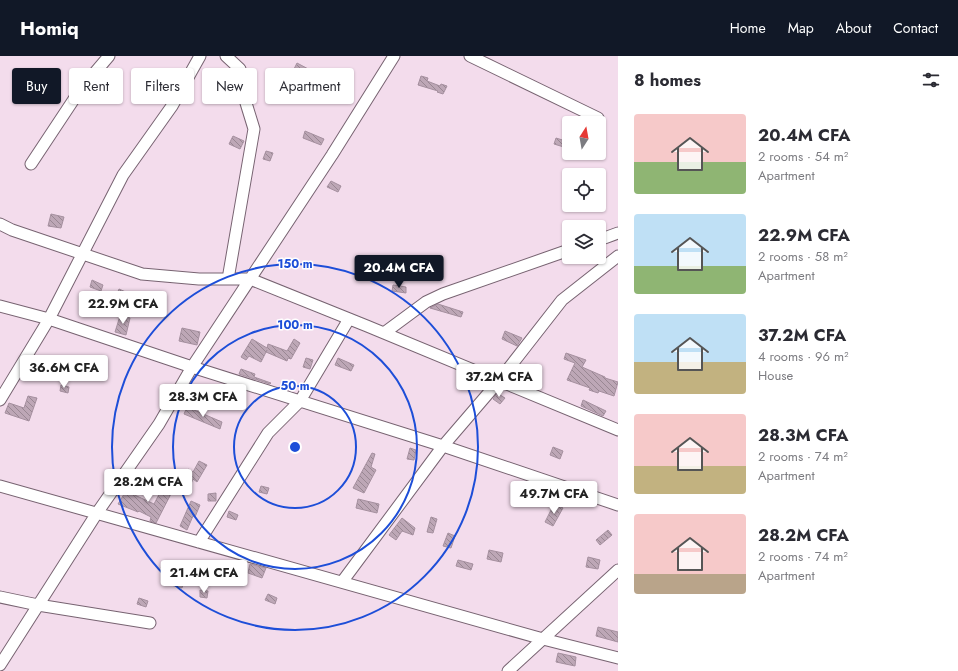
<!DOCTYPE html>
<meta charset="utf-8">
<style>
body{margin:0;font-family:Jost,sans-serif;background:#f7f7f7;color:#2b2b33;height:100vh;display:flex;flex-direction:column;font-size:15px;white-space:nowrap}
*{box-sizing:border-box;margin:0}
p{font-size:13px;color:#7c7c81}
.icon{flex:none;width:22px;height:22px;fill:none;stroke:currentColor;stroke-width:2;stroke-linecap:round;stroke-linejoin:round}
.map{position:relative;flex:1;overflow:hidden}
.panel{display:flex;flex-direction:column;background:#fff;width:340px}
.panel>*{flex:none}
.top-card{position:absolute;left:12px;top:12px;width:380px;height:36px;display:flex;gap:8px}
.needle{width:26px;rotate:11deg}
.controls{position:absolute;left:562px;top:60px;display:grid;gap:8px}
.controls a{display:grid;place-items:center;width:44px;height:44px;border-radius:4px;background:#fff;box-shadow:0 1px 3px #0004;font-size:20px}
.price{position:absolute;translate:-50% -34px;padding:0 9px;border-radius:4px;background:#fff;color:#222;font-size:13px;line-height:26px;filter:drop-shadow(0 1px 2px #0008)}
.price::after{content:'';position:absolute;left:50%;top:24px;width:12px;height:9px;margin-left:-6px;background:inherit;clip-path:polygon(0 0,100% 0,50% 100%)}
.price.current{background:#111827;color:#fff}
ul{padding:0;list-style:none}
li{display:flex;align-items:center;gap:12px;height:100px;padding:0 16px}
li span{display:grid;place-items:center;flex:none;width:112px;height:80px;border-radius:4px;color:#555}
li>.icon{margin-inline-start:auto}
span .icon{width:48px;height:48px;fill:#fffc;stroke-width:1}
li b{font-size:17px}
h2{display:flex;justify-content:space-between;align-items:center;height:48px;padding:0 16px;font-size:17px}
.chip{padding:0 14px;border-radius:4px;background:#fff;box-shadow:0 1px 3px #0004;font-size:14px;line-height:36px}
.chip.current{background:#111827;color:#fff}
header{display:flex;align-items:center;gap:24px;box-sizing:border-box;height:56px;padding:0 20px;background:#111827;color:#fff}
header strong{font-size:19px}
nav{display:flex;gap:22px;margin-inline-start:auto;font-size:14px}
main{display:flex;flex:1;min-height:0}
.map>svg:first-child{display:block}
.building{fill:url(#building-back-hatch);stroke:#a5909f}
.lines{fill:none;stroke-linecap:round;stroke-linejoin:round}
.minor-casing{stroke:#776371;stroke-width:13}
.minor{stroke:#fff;stroke-width:11}
.ring{fill:none;stroke:#1d4ed8;stroke-width:2}
.centre{fill:#1d4ed8;stroke:#fff;stroke-width:2}
.ring-label{font-size:12px;text-anchor:middle;font-weight:bold;fill:#1d4ed8;stroke:#fff;stroke-width:3;stroke-linejoin:round;paint-order:stroke}
</style>
<header>
<strong>Homiq</strong>
<nav><a>Home</a><a>Map</a><a>About</a><a>Contact</a></nav>
</header>
<main>
<div class="map">
<svg width="618" height="615" viewBox="0 0 618 615">
<defs>
<pattern id="building-back-hatch" width="6" height="6" patternUnits="userSpaceOnUse"><rect width="6" height="6" fill="#bda7b6"/><path d="M-1 5l2 2M0 0l6 6M5-1l2 2" fill="none" stroke="#998793"/></pattern>
</defs>
<rect width="100%" height="100%" fill="#f3dcec"/>
<!-- building -->
<path class="building" d="M297,7L312,15L309,21L294,13Z
M421,20L428,22L427,25L440,30L441,28L447,30L443,38L437,36L438,35L418,29Z
M305,75L324,83L321,89L303,82Z
M233,80L244,85L240,93L229,88Z
M556,82L569,86L567,92L554,88Z
M266,95L273,97L270,105L263,103Z
M331,125L341,130L338,136L327,131Z
M51,158L64,161L61,172L48,170Z
M92,224L103,229L101,235L90,231Z
M393,229L406,231V237L392,235Z
M119,233L128,237L124,247L115,243Z
M438,248L463,256L461,261L430,252Z
M120,260L130,262L126,279L115,276Z
M182,272L200,276L197,289L179,285Z
M505,275L522,282L517,290L502,283Z
M252,283L267,292L268,288L287,295L294,283L300,287L291,303L288,302L287,305L266,296L267,294L261,306L249,300L246,304L241,301Z
M566,297L586,304L582,311L605,321V322L618,326L614,340L599,335L598,337L589,334L590,332L567,324L575,307L564,303Z
M306,302L313,304L310,313L303,311Z
M338,302L354,309L351,315L335,309Z
M67,305L76,307L74,313L66,311Z
M241,313L255,318L254,321L271,327L270,328L239,318Z
M61,329L69,331L68,337L60,335Z
M497,337L505,342L500,348L493,343Z
M28,340L37,342L29,365L5,357L9,347L24,352Z
M583,344L606,355L603,360L581,350Z
M187,351L222,366L220,373L184,358Z
M553,391L563,395L560,403L550,399Z
M410,392L416,394L414,404L407,403Z
M372,397L375,398L371,411L376,414L364,437L353,432Z
M199,405L207,409L197,426L193,423L191,428L182,423L188,413L193,416Z
M165,427L174,432L156,467L150,465L151,461L139,455L138,456L118,448L126,435L154,448Z
M261,430L269,432L267,438L259,436Z
M216,437V445H208V438Z
M358,443L379,448L377,457L356,452Z
M191,445L200,449L195,461L193,460L187,474L180,470Z
M554,448L563,452L553,470L545,466Z
M229,455L238,459L236,464L227,461Z
M431,461L437,463L433,477L427,476Z
M402,462L415,472L413,479L402,475L396,484L389,479Z
M608,474L612,479L600,489L596,484Z
M448,477L455,480L451,492L443,490Z
M489,494L503,497L501,506L487,503Z
M588,501L600,504L598,513L586,511Z
M458,504L473,508L471,514L456,510Z
M164,506L177,511V510L187,513L182,532L171,529L174,517L161,512Z
M250,508L266,512L262,522L248,517Z
M200,534L208,535L207,542L200,541Z
M268,538L277,542L275,548L265,544Z
M139,542L148,545L146,551L137,548Z
M598,571L618,576V586L596,580Z
M558,597L576,601L575,610L556,606Z"/>
<g class="lines">
<defs>
<path id="minor" d="M226,0L240,13L246,47L254,73L228,223
M470,0L598,62
M31,108L80,34L109,0
M0,168L12,174L142,218L199,223H250L367,270L618,374
M599,184L618,177
M0,250L49,263L192,311L443,390L618,449
M384,277L426,246L443,238L569,194
M0,344L49,263L123,119L172,50L200,0
M0,430L543,583L618,602
M199,486L268,377L300,345L349,263
M342,526L443,390L498,326L562,244L618,200
M0,541L38,549L150,567
M0,609L97,457L159,368L192,311L332,99L394,0
M508,615L618,514"/>
</defs>
<!-- minor casing -->
<use href="#minor" class="minor-casing"/>
<!-- minor -->
<use href="#minor" class="minor"/>
</g>
<!-- distance rings -->
<g class="ring">
<circle cx="295" cy="391" r="61"/>
<circle cx="295" cy="391" r="122"/>
<circle cx="295" cy="391" r="183"/>
</g>
<circle cx="295" cy="391" r="6" class="centre"/>
<g class="ring-label">
<text x="295" y="212">150 m</text>
<text x="295" y="273">100 m</text>
<text x="295" y="334">50 m</text>
</g>
</svg>
<div class="controls">
<a><svg class="needle" viewBox="-14 -14 28 28"><path d="M0-13l5 13h-10z" fill="#e53935"/><path d="M0 13l5-13h-10z" fill="#7c7c81"/></svg></a>
<a><svg class="icon" aria-label="locate" viewBox="0 0 24 24"><circle cx="12" cy="12" r="6"/><path d="M12 2v4M12 18v4M2 12h4M18 12h4"/></svg></a>
<a><svg class="icon" aria-label="layers" viewBox="0 0 24 24"><path d="M12 4l9 5-9 5-9-5zM3 14l9 5 9-5"/></svg></a>
</div>
<b class="price current" style="left:399px;top:233px">20.4M CFA</b>
<b class="price" style="left:123px;top:269px">22.9M CFA</b>
<b class="price" style="left:64px;top:333px">36.6M CFA</b>
<b class="price" style="left:499px;top:342px">37.2M CFA</b>
<b class="price" style="left:203px;top:362px">28.3M CFA</b>
<b class="price" style="left:148px;top:447px">28.2M CFA</b>
<b class="price" style="left:554px;top:459px">49.7M CFA</b>
<b class="price" style="left:204px;top:538px">21.4M CFA</b>
<div class="top-card">
<a class="chip current">Buy</a>
<a class="chip">Rent</a>
<a class="chip">Filters</a>
<a class="chip">New</a>
<a class="chip">Apartment</a>
</div>
</div>
<section class="panel">
<h2>8 homes<svg class="icon" aria-label="filters" viewBox="0 0 24 24"><path d="M4 7h16M4 17h16"/><circle cx="9" cy="7" r="2"/><circle cx="15" cy="17" r="2"/></svg></h2>
<ul>
<li><span style="background:linear-gradient(#f6c9c9 60%,#8fb573 0)"><svg class="icon" aria-label="home" viewBox="0 0 24 24"><path d="M3 11l9-7 9 7M6 9v11h12V9"/></svg></span><div><b>20.4M CFA</b><p>2 rooms · 54 m²</p><p>Apartment</p></div></li>
<li><span style="background:linear-gradient(#bfe0f5 65%,#8fb573 0)"><svg class="icon" aria-label="home" viewBox="0 0 24 24"><path d="M3 11l9-7 9 7M6 9v11h12V9"/></svg></span><div><b>22.9M CFA</b><p>2 rooms · 58 m²</p><p>Apartment</p></div></li>
<li><span style="background:linear-gradient(#bfe0f5 60%,#c2b280 0)"><svg class="icon" aria-label="home" viewBox="0 0 24 24"><path d="M3 11l9-7 9 7M6 9v11h12V9"/></svg></span><div><b>37.2M CFA</b><p>4 rooms · 96 m²</p><p>House</p></div></li>
<li><span style="background:linear-gradient(#f6c9c9 65%,#c2b280 0)"><svg class="icon" aria-label="home" viewBox="0 0 24 24"><path d="M3 11l9-7 9 7M6 9v11h12V9"/></svg></span><div><b>28.3M CFA</b><p>2 rooms · 74 m²</p><p>Apartment</p></div></li>
<li><span style="background:linear-gradient(#f6c9c9 75%,#b9a48a 0)"><svg class="icon" aria-label="home" viewBox="0 0 24 24"><path d="M3 11l9-7 9 7M6 9v11h12V9"/></svg></span><div><b>28.2M CFA</b><p>2 rooms · 74 m²</p><p>Apartment</p></div></li>
</ul>
</section>
</main>
